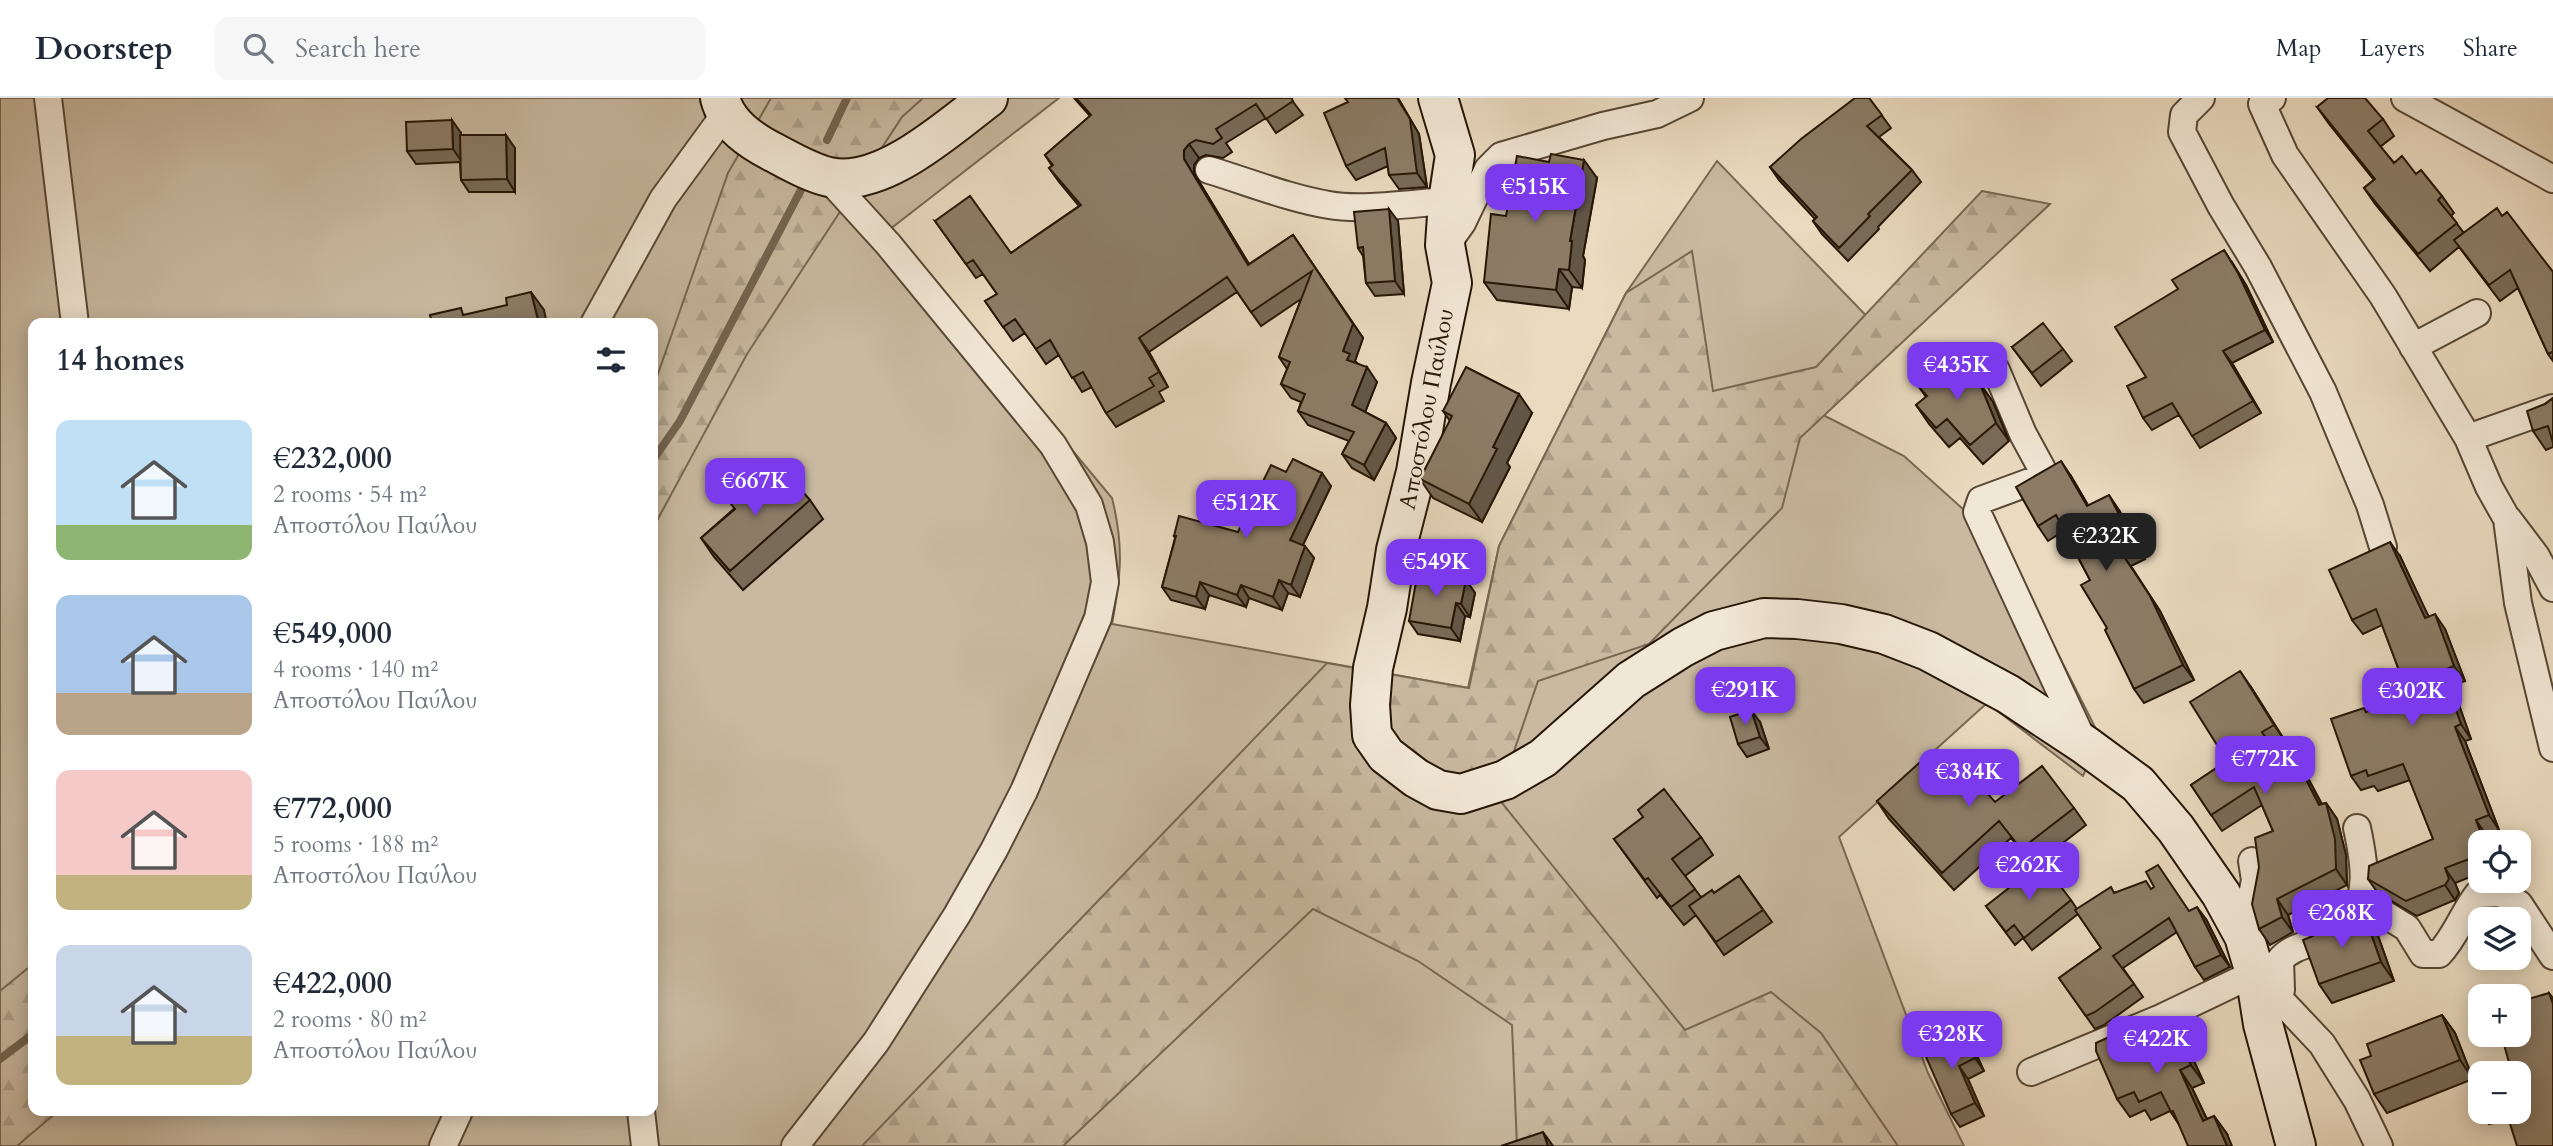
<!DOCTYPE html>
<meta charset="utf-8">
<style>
body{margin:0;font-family:Cardo,serif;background:#f6f6f7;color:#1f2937;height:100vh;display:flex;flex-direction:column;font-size:26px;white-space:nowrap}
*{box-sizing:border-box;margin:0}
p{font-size:23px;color:#747a83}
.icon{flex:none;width:38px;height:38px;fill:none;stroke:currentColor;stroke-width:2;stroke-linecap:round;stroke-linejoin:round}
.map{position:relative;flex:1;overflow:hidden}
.details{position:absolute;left:28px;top:220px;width:630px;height:798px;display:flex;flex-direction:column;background:#fff;border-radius:14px;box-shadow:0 4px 18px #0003}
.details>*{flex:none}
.controls{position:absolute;left:2468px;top:732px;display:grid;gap:14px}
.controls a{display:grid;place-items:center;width:63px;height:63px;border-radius:14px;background:#fff;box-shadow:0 4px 18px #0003;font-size:35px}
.price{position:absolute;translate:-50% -60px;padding:0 16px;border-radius:14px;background:#7c3aed;color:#fff;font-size:23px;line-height:46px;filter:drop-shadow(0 2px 4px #0008)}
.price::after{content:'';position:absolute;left:50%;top:42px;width:21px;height:16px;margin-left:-10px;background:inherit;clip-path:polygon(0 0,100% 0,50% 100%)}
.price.current{background:#222;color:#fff}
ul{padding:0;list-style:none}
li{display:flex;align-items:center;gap:21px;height:175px;padding:0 28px}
li span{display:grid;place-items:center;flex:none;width:196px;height:140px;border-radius:14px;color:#555}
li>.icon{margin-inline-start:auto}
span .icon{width:84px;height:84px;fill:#fffc;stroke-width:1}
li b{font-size:30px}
h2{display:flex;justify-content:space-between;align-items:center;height:84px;padding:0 28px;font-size:30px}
header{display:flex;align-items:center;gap:42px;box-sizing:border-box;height:98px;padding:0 35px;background:#fff;border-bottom:2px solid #e0e1e3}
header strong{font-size:33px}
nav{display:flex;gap:38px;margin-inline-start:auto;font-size:24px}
.search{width:490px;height:63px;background:#f6f6f7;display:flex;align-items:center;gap:18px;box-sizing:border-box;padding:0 24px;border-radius:14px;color:#747a83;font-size:26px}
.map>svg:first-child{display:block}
.grass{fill:#c9b9a0;stroke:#786853;stroke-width:2;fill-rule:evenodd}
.forest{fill:url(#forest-firs);stroke:#786853;stroke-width:2}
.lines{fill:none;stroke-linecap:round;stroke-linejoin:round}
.stream{stroke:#73634f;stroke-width:8}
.street-casing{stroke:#574734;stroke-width:30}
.secondary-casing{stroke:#261606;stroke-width:42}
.street{stroke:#f1e7d5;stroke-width:26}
.secondary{stroke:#f1e7d5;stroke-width:38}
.wall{fill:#786b58;stroke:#261606;stroke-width:2}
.shaded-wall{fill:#625747;stroke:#261606;stroke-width:2}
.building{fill:#8c7c66;stroke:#261606;stroke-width:2}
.labels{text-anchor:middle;stroke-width:5;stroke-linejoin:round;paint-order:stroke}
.street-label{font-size:23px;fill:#261606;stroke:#f1e7d5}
</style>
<header>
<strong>Doorstep</strong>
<div class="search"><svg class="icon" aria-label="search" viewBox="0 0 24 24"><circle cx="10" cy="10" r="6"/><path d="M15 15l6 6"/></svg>Search here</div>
<nav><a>Map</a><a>Layers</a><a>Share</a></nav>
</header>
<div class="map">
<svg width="2553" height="1048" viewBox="0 0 2553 1048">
<defs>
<pattern id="forest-firs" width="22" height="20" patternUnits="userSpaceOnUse" patternTransform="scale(1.75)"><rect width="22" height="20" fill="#c9b9a0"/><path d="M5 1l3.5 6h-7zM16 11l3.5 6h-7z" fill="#ac9e88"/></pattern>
</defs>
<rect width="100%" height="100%" fill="#eadabf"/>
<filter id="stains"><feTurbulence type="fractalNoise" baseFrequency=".00286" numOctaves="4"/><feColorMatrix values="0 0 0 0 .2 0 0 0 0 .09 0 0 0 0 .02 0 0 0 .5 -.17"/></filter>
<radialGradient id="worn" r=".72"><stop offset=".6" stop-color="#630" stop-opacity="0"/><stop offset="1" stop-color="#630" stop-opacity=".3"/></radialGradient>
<!-- grass -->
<path class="grass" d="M0,0H1059L889,132L1112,400C1124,448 1121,477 1112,526L1468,590L1499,448L1626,195L1717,63L1877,229L1823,317L1904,358L2003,447L2100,639L2083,678L1987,605L1839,739L1928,975L1964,1048H0ZM33,226H653V1013H33Z"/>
<!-- forest -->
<path class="forest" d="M771,0H923L902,19L747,256L653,430V290L728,75Z
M1982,93L2050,106L1800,340L1782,410L1649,546L1538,583L1498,700L1685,932L1771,894L1821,935L1898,1048H1517L1512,927L1418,863L1313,811L1063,1048H862L1327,565L1469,590L1499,448L1626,195L1692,153L1713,293L1816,269Z
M33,866V1013H58L17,1048H0V893Z"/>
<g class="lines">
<!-- stream -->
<path class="stream" d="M827,42L847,0
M653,362L680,323L801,92
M0,961L33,936"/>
<defs>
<path id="street" d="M48,0L75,226
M2201,0L2184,17L2182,34L2221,108L2258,169L2323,294L2370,407L2383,449
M2272,0L2262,6L2285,57L2383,198L2468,340L2489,389L2507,421L2518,505L2553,650
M2405,0L2553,81
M1209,72C1249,84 1288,100 1329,107C1361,113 1414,105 1448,103
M1447,146L1462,125L1488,71L1501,58L1603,28L1657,16L1690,0
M594,226L663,101L725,16
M2413,249L2477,215
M1996,272L2023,336L2042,371L2038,381L1981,402L1977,414L2085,647
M2468,340L2553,310
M2508,421L2536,458L2553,490
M2353,819L2376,811L2407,830L2423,856H2439C2456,838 2463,815 2478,796L2501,795L2519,806L2553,858
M2244,838L2255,782L2252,763
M2274,906L2281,892L2280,862C2293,847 2313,846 2330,839C2337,837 2341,830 2347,825C2371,800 2364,762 2357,730
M2031,974L2161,920L2255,875L2322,946L2357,1002L2379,1048
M641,1013L645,1048
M443,1048L459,1013
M795,1048L876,944L957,817L994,752L1024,693L1098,520L1105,484L1100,444L1089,407L1053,347L888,146L827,79"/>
<path id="secondary" d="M720,0C727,27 751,43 775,55C792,64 811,75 829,79C882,91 948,30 988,0
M1438,0L1455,57L1448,103L1445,147L1452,185L1431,285L1416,374L1396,452L1387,510L1373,570L1370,607L1372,637L1386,657L1416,680L1438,692L1461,696L1505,682L1543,660L1631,582L1683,549L1714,533L1764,520L1797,521L1841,526L1884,536L1928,553L2008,596L2085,647L2138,686L2176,731L2221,796L2244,838L2255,875L2263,926L2296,1048"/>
</defs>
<!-- street casing -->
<use href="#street" class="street-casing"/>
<!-- secondary casing -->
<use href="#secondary" class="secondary-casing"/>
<!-- street -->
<use href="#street" class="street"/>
<!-- secondary -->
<use href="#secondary" class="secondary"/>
</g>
<!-- wall -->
<path class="wall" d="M1074,0H1292L1291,1L1303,17L1276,35L1266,20L1226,45L1232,54L1223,60L1206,57L1199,60L1194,67V75L1249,166L1293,137L1363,240L1355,263L1377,284L1365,314L1386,325L1396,340L1374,382L1352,370L1342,356L1349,343L1308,327L1298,313L1301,304L1291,300L1281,286L1287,271L1279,259L1301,201L1261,228L1237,194L1149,254L1168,289L1159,294L1164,303L1116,329L1106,315L1092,289L1082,294L1059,257L1046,266L1025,235L1013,243L985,203L997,196L983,176L976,180L935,123L1011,155L1079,108L1059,84L1049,70L1052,68L1045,57L1090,18Z
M1345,0H1398L1419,36L1427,89L1399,91L1389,77L1388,68L1356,82L1346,68L1348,4Z
M1869,0L1891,30L1879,39L1912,72L1921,84L1878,129L1879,131L1848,163L1822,136L1813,123L1815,121L1779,82L1770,69Z
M2317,9L2383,21L2394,38L2380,49L2394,65L2416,76L2442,98L2454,115L2451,118L2464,135L2502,118L2553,174V263L2548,256L2518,190L2500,203L2459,149L2430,173L2375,106L2364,90L2374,82L2329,26Z
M461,35V37L515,50V94H469L461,82L460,64L416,66L407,53Z
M1597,80L1583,158L1585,162L1582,190L1572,189L1569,211L1497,202L1484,184L1506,118Z
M1398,123L1404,196L1375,198L1366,185L1363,158L1358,150Z
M2232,164L2246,187L2273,244L2232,265L2261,315L2200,350L2179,317L2152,332L2143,320Z
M2012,249L2063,251L2072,263L2041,288Z
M1956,270L1980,286L1993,304L2009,343L1983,366L1960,340L1949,349L1929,326L1916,307L1926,299L1919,289Z
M2553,300V349L2546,352L2533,333L2545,306Z
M1443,313L1532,315L1507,365L1510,369L1482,424L1433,400L1420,381L1450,323Z
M1286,374L1331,388L1303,447L1314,460L1300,499L1288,495L1282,512L1249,500L1246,509L1209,497L1205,511L1171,502L1162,489L1175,440L1174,438L1238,434Z
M2071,378L2088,407L2119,412L2145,461L2131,468L2160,513L2194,582L2144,605L2134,591L2107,530L2090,482L2064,433L2048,443L2038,428Z
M763,385L810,402L823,421L743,492L714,459L701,440Z
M2400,458L2428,519L2445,531L2465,583L2452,587L2471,641L2465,643L2499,732L2486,737L2489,744H2480V775L2455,785L2459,795L2455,802L2417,818L2378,795L2368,781L2433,741L2410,682L2378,693L2374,688L2361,692L2351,678L2367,614L2409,599L2382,527L2363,536L2352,522Z
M1466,482L1475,495L1470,519L1465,518L1460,543L1418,536L1409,523Z
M2251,589L2285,643L2273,650L2285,669L2297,664L2308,680L2322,706L2326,705L2337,721L2346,757L2347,787L2288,817L2293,834L2270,847L2259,831L2273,733L2262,707L2222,733L2191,687L2227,663Z
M1760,624L1769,651L1747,659L1738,646Z
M1938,668L1995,704L2074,710L2086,727L2033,768L2011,740L1954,792L1889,721L1877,703Z
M1701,739L1713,757L1685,778L1701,799L1714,795L1739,778L1772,824L1724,857L1696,817L1684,827L1660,797L1657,800L1614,741Z
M2115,794L2189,813L2206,821L2230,869L2204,882L2195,869L2177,834L2123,870L2143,899L2104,927L2095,931L2059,880L2101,850L2078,816L2032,852L2023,840L2015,847L1986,808L2071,802L2077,811Z
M2364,816L2377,835L2394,883L2332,905L2319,886Z
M2549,895L2553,900V1048L2509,1021L2489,1026L2481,1013H2518Z
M2442,917L2455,935L2473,981L2387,1015L2374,996L2371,958Z
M2145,932L2183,939L2204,985L2192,990L2207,1021L2214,1018L2227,1036L2178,1025L2170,1013L2151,1022L2145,1012L2130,1019L2117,1001Z
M1963,935L1972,947L1984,973L1968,981L1984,1018L1960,1029L1951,1016Z"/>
<!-- shaded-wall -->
<path class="shaded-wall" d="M1397,0H1398L1419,36L1427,89L1417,75Z
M452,22L461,35L462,64L453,51Z
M506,37L515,50V94L507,81Z
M1189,46L1199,60L1194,67V75L1258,181L1248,167L1184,61V52Z
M1584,62L1597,80L1583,158L1585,162L1582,190L1569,172L1570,143Z
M1389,111L1398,123L1404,196L1395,183Z
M1293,137L1363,240L1355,263L1360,270L1347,262L1343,253L1353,226Z
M2224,152L2246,187L2273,244L2265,232Z
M1559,171L1572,189L1569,211L1556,192Z
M531,194L544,212L547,226H539Z
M1139,240L1149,254L1168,289L1159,274Z
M2223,253L2232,265L2261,315L2253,303Z
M1367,269L1377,284L1362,322L1352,307Z
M1980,286L1993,304L2009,343L1996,325Z
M1519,296L1532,315L1507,365L1510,369L1482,424L1469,406L1493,349Z
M1386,325L1396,340L1374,382L1364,367Z
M2061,363L2071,378L2097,423L2087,408Z
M1322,375L1331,388L1299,455L1290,442Z
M2109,397L2119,412L2145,461L2135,447Z
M2390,444L2400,458L2436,534L2425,520Z
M1305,448L1314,460L1300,499L1291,487Z
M2121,454L2160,513L2194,582L2183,567Z
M1279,482L1288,495L1282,512L1273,499Z
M1466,482L1475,495L1470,519L1461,506Z
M1200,484L1209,497L1205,511L1196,499Z
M1241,487L1249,500L1246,509L1237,497Z
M1456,505L1465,518L1460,543L1451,530Z
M2435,516L2445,531L2465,583L2454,568Z
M2240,573L2251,589L2285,643L2274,627Z
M2442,573L2452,587L2471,641L2461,626Z
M1751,612L1760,624L1769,651L1760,639Z
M2455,629L2465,643L2499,732L2489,717Z
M2297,664L2308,680L2330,723L2319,707Z
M2326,705L2337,721L2346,757L2347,787L2336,771Z
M2476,722L2486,737L2489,744H2484Z
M2445,770L2455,785L2459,795L2455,802L2445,787Z
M2277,801L2288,817L2293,834L2282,819Z
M2197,809L2206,821L2230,869L2221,857Z
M2364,816L2377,835L2394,883L2381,864Z
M2442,917L2455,935L2473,981L2460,962Z
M2170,921L2183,939L2204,985L2191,967Z
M1963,935L1972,947L1984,973L1975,960Z
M1959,968L1968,981L1984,1018L1975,1005Z
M2180,972L2192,990L2216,1041L2203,1023Z
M2214,1018L2227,1036L2232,1048H2227Z
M1543,1034L1553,1048H1548Z"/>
<!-- building -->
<path class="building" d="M1076,0H1291L1293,3L1266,21L1256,6L1216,31L1222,40L1213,46L1196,42L1189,46L1184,52V61L1248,167L1293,137L1353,226L1343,253L1350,256L1347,262L1367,269L1352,307L1386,325L1364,367L1342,356L1354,334L1298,313L1305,296L1281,286L1290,264L1279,259L1312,173L1251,214L1227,179L1139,240L1159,274L1149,280L1154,288L1106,315L1083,274L1072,280L1050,242L1036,251L1015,221L1003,229L985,203L997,196L973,162L966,166L935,123L970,98L1011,155L1081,107L1049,70L1053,67L1045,57L1091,17Z
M1345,0H1397L1410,21L1417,75L1389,77L1385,50L1346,68L1324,15L1348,4Z
M1855,0H1869L1882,17L1867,28L1912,72L1868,116L1870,118L1839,150L1813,123L1817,119L1770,69L1801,41Z
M2328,0H2365L2383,21L2368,33L2394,65L2402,58L2416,76L2421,72L2442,98L2438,102L2457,125L2418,156L2364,90L2375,81L2317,9Z
M452,22L453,51L407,53L406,24Z
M460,37H506L507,81L461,82Z
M1551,56L1584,62L1570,143H1572L1569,172L1559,171L1556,192L1484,184L1491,116L1506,118L1517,58L1549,64Z
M2497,110L2502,118L2507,114L2553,174V256L2552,254L2548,256L2510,172L2489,187L2454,142Z
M1389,111L1395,183L1366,185L1363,149L1358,150L1354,114Z
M2224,152L2238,175L2265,232L2223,253L2253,303L2192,338L2172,305L2143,320L2127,288L2146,279L2115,229L2178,191L2172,182Z
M531,194L539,226H432L430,217L461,210L463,217L507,207L506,200Z
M2043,225L2063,251L2032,275L2012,249Z
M1949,262L1956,270L1962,265L1980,286L1996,325L1970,347L1947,321L1936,330L1916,307L1927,298L1919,289Z
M1466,269L1519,296L1493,349L1497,351L1469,406L1420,381L1452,318L1443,313Z
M2553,300V345L2548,328L2533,333L2527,313L2545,306Z
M1293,361L1322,375L1290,442L1305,448L1291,487L1279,482L1273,499L1241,487L1237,497L1200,484L1196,499L1162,489L1176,438H1174L1179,418L1238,434L1271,367L1286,374Z
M2061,363L2087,408L2109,397L2135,447L2121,454L2150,498L2183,567L2134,591L2105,532L2107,530L2081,487L2090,482L2056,417L2038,428L2016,389Z
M781,369L810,402L730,473L701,440L735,411L731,406L759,381L763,385Z
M2390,444L2425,520L2435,516L2454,568L2442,573L2461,626L2455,629L2489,717L2476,722L2484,744H2480V757L2445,770L2449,781L2445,787L2406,803L2368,781L2369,768L2433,741L2403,666L2368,678L2366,672L2351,678L2331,621L2364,610L2366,614L2409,599L2376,511L2352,522L2329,472Z
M1418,473L1466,482L1461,506L1456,505L1451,530L1409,523Z
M2240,573L2274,627L2262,634L2285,669L2297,664L2319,707L2326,705L2335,741L2336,771L2277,801L2282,819L2259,831L2252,806L2259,769L2255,740L2273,733L2254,689L2211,717L2191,687L2227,663L2190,604Z
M1751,612L1760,639L1738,646L1730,619Z
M1952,656L1995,704L2042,668L2074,710L2021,751L1999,723L1942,775L1877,703L1928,657L1938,668Z
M1664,691L1701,739L1672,761L1695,791L1671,809L1648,780L1645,782L1614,741L1643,719L1638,712Z
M2042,764L2071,802L2024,840L2014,827L2006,834L1986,808Z
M2158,767L2189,813L2197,809L2221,857L2195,869L2169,820L2113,858L2134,886L2095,914L2086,918L2059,880L2101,850L2075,812L2111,789L2114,795L2146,783L2151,791L2154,789L2146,774Z
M1739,778L1763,812L1716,844L1689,808L1712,792L1714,795Z
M2364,816L2381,864L2319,886L2303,842Z
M2549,895L2553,906V1048H2517L2506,1013H2518V975H2512L2501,936H2518V904Z
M2442,917L2460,962L2374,996L2360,962L2371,958L2367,946Z
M2170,921L2191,967L2180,972L2203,1023L2214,1018L2227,1048H2188L2173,1013L2171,1014L2161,994L2139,1004L2134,994L2117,1001L2096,953V945L2140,925L2144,933Z
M1963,935L1975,960L1959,968L1975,1005L1951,1016L1923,952Z
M2480,985V1011H2479L2472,987Z
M1543,1034L1548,1048H1501Z"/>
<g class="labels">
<!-- street labels -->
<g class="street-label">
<text transform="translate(1426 311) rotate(-79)" y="8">Αποστόλου Παύλου</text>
</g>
</g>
<rect width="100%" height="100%" filter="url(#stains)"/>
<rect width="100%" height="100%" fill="url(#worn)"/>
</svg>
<div class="controls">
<a><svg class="icon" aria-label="locate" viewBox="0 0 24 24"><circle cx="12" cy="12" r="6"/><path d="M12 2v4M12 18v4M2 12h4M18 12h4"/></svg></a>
<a><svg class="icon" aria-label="layers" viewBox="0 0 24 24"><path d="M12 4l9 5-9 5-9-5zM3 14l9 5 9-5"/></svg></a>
<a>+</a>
<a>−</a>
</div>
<b class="price" style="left:1535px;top:126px">€515K</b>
<b class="price" style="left:1957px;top:304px">€435K</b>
<b class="price" style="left:755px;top:420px">€667K</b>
<b class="price" style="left:1246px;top:442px">€512K</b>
<b class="price current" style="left:2106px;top:475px">€232K</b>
<b class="price" style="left:1436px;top:501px">€549K</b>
<b class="price" style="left:1745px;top:629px">€291K</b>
<b class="price" style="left:2412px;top:630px">€302K</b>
<b class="price" style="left:2265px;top:698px">€772K</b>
<b class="price" style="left:1969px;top:711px">€384K</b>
<b class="price" style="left:2029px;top:804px">€262K</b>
<b class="price" style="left:2342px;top:852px">€268K</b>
<b class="price" style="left:1952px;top:973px">€328K</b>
<b class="price" style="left:2157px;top:978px">€422K</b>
<section class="details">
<h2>14 homes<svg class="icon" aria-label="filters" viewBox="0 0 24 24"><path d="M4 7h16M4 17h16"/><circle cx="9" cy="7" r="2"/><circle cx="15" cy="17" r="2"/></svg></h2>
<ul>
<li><span style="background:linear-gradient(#bfe0f5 75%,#8fb573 0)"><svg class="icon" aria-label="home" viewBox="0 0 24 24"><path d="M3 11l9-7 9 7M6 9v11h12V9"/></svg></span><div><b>€232,000</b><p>2 rooms · 54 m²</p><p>Αποστόλου Παύλου</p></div></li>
<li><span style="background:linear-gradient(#a9c7e8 70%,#b9a48a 0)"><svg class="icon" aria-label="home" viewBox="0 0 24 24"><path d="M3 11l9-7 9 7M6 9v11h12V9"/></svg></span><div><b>€549,000</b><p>4 rooms · 140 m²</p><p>Αποστόλου Παύλου</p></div></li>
<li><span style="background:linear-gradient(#f6c9c9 75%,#c2b280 0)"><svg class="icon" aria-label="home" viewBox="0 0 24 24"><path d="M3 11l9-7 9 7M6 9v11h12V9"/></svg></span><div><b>€772,000</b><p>5 rooms · 188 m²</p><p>Αποστόλου Παύλου</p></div></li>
<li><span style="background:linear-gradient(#c9d6e8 65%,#c2b280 0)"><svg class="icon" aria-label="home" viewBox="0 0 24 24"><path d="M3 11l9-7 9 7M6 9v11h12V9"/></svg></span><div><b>€422,000</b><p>2 rooms · 80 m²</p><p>Αποστόλου Παύλου</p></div></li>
</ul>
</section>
</div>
